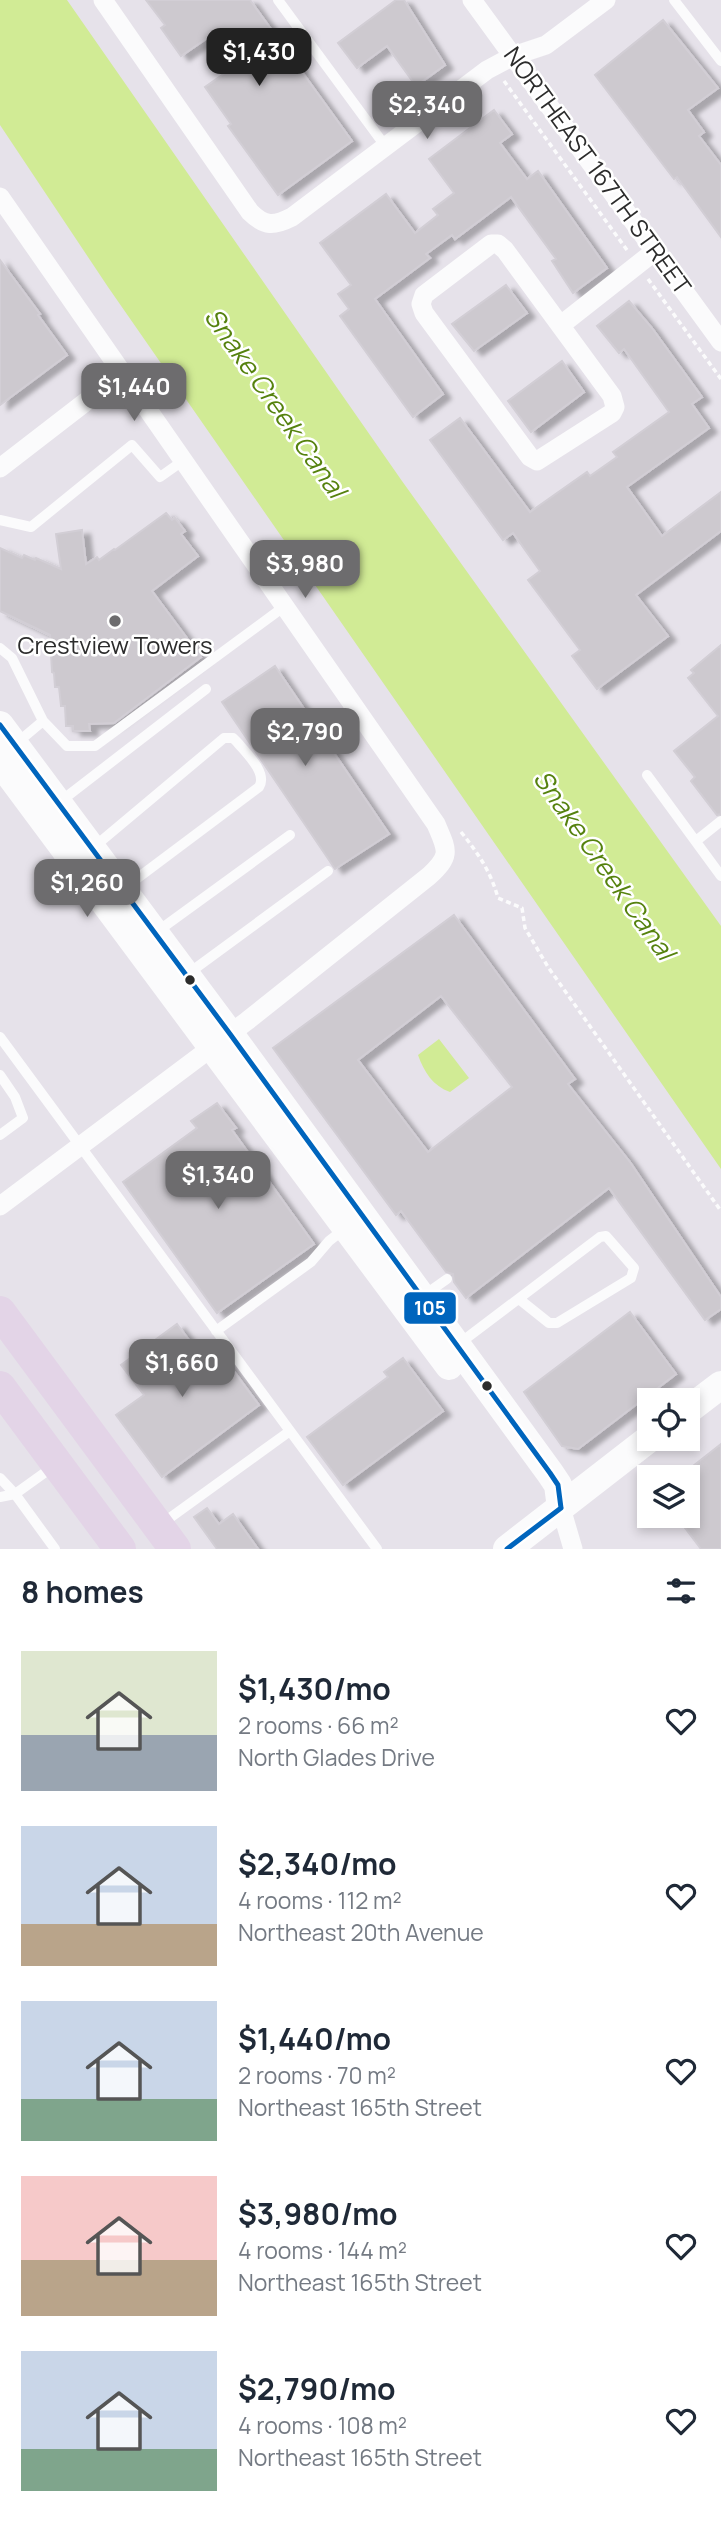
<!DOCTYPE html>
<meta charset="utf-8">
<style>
body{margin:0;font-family:Manrope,sans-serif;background:#f2f2f3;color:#1f2937;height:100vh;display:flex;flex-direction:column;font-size:26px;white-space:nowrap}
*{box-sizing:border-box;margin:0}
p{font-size:23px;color:#747a83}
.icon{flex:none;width:38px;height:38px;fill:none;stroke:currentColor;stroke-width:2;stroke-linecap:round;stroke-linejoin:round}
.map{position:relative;height:1549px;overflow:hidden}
.drawer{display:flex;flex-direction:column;background:#fff;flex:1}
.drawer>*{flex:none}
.buttons{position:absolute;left:637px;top:1388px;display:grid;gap:14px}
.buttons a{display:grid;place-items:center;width:63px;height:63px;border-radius:0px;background:#fff;box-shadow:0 4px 10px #0003;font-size:35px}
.price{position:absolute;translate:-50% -60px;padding:0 16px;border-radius:14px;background:#6d6c6e;color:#fff;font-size:23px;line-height:46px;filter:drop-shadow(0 2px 4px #0008)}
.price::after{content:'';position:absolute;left:50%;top:42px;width:21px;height:16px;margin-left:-10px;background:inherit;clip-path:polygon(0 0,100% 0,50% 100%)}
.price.current{background:#222;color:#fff}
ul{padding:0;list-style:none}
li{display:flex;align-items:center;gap:21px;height:175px;padding:0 21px}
li span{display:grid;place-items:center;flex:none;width:196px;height:140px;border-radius:0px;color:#555}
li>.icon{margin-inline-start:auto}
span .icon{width:84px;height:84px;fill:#fffc;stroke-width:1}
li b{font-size:30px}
h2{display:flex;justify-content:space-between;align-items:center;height:84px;padding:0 21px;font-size:30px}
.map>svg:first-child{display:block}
.water{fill:#d1eb95}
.building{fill:#cdc9cf;stroke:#d2ced5;stroke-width:2;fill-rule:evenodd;filter:url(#shadow)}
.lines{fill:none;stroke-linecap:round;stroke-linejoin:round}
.path{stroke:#fbfbfc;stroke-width:3.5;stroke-dasharray:5 3.5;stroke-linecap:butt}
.lane{stroke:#fbfbfc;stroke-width:10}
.street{stroke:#fbfbfc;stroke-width:19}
.secondary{stroke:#fbfbfc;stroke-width:28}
.primary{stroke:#e3d4e7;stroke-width:32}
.bus-1-casing{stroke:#fff;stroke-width:10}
.bus-1{stroke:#0065bd;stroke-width:5}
.poi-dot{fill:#6d6c6e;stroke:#fff;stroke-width:2.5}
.bus-dot{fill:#2c2c2c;stroke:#fff;stroke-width:2.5}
.labels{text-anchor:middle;stroke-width:5;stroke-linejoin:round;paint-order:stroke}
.street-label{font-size:24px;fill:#2c2c2c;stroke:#fff}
.poi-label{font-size:24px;fill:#2c2c2c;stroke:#fff}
.water-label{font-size:26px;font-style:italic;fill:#55820e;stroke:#fff}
.line-badge{stroke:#fff;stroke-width:2.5}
.badge-label{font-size:19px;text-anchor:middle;font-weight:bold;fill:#fff}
</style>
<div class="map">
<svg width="721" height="1549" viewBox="0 0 721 1549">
<defs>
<filter id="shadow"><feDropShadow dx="8" dy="4.5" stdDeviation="2" flood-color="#0004"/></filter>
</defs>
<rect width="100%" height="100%" fill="#e6e2ea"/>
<!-- water -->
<path class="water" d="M0,0H67L402,481L721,926V1169L108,287L0,125Z
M439,1039L469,1078L450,1092C433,1086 424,1072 418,1055Z"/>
<!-- building -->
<path class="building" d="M146,0H250L352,141L278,195L228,126L231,124L205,87L239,63L216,32L181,56L161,28L165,25Z
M396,0H404L445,65L416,86L387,46L357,68L338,43Z
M663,20L718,88L688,110L704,132L699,136L721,165V237L677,177L674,179L595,75Z
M494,110L512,134L500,143L527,179L538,171L607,268L573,293L552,261L556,259L511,197L455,239L452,235L426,254L430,258L375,299L443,394L413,417L340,316L349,309L338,294L351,285L320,243L386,194L415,233L438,215L433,209L454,193L429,159Z
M0,260L40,314L38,315L67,355L0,405Z
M506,285L527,313L474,351L452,324Z
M629,301L652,328L702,397L692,404L709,428L627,487L662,536L721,492V531L636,595L668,636L597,689L572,656L580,650L528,580L540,571L513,533L503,540L430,440L460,418L530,512L587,472L590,476L617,457L613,452L669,412L624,349L619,353L597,326Z
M562,361L584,392L531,432L508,401Z
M166,513L172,520L175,518L185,531L181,534L198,556L152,591L201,657L114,723L89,724L90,731H73V726H66L65,706H61L59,687H55L54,673L52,672L50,635L0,611V548L22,558L24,555L35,560L36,558L61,569L56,534L82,530L86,564L97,557L99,560L114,549L115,550Z
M721,645V814L717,815L691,781L695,777L674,751L718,716L688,678L694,673L691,670Z
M275,666L389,834L335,869L222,702Z
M454,915L575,1079L568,1084L630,1162L721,1297V1309L705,1320L609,1188L466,1298L454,1282L453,1274L446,1272L401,1211L396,1215L273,1048ZM441,996L512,1087L428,1152L358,1060Z
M217,1103L236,1128L232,1130L314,1244L217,1313L123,1182L197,1128L191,1121Z
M630,1312L676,1374L578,1449L562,1446L524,1392Z
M177,1324L198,1352L212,1342L259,1405L162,1477L116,1415L144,1395L121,1365Z
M403,1358L443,1411L343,1485L307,1437L388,1377L384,1372Z
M721,1444V1549H701L676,1516H688V1470Z
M207,1508L219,1524L233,1514L258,1549H217L194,1517Z"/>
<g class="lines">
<!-- path -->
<path class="path" d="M504,81L627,250
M648,279L721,379
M461,832C478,853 491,872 498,898L522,908L525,928L548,967L721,1211"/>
<!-- lane -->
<path class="lane" d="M278,0L386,147
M674,0L721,61
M0,520L31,527L132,445L160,477L184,460
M0,648L12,658L43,721L67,746H95L285,606
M18,742L43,721
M647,775L721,876
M61,801L206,689
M696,841L721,821
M94,847L224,738H233L237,742C246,753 268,773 259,787L123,889
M158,931L290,835
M189,973L328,871
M0,1037L377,1549
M0,1075L15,1097L23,1118L0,1135
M423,1296L447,1279
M216,1331L311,1262L329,1241L343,1230
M460,1343L600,1237L606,1236L634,1268L631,1278L557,1323H549L519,1299
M54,1466L15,1494L55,1549
M0,1478L15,1494L0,1497
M160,1525L290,1431"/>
<!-- street -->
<path class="street" d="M103,0L250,212C265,227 274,226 292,217L487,70L513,56L546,45L606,0
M472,0L721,342
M0,197L436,824C447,850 452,855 429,876L247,1021L0,1206
M491,244H498L505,250L612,396L615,407L612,413L537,461L530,457L424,313L421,304L424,295Z
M561,325L655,251
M0,468L123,373
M561,1508L573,1549"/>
<!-- secondary -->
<path class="secondary" d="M0,725L230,1034L550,1473L558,1485L561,1508
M0,762L449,1366
M688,1410L721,1385
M507,1549L650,1438"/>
<!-- primary -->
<path class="primary" d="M0,1312L175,1549
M0,1387L120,1549"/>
<defs>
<path id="bus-1" d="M0,725L230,1034L550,1473L558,1485L561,1508
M507,1549L561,1508"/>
</defs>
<!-- bus-1 casing -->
<use href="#bus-1" class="bus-1-casing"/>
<!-- bus-1 -->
<use href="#bus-1" class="bus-1"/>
</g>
<!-- markers -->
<circle class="poi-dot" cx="115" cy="621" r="7"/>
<g class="bus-dot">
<circle cx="190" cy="980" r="6"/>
<circle cx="487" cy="1386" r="6"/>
</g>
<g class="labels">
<!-- street labels -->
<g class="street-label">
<text transform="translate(597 171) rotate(54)" y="8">NORTHEAST 167TH STREET</text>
</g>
<!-- poi labels -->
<g class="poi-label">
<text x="115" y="654">Crestview Towers</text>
</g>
<!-- water labels -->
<g class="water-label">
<text transform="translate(275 403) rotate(55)" y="9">Snake Creek Canal</text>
<text transform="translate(604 865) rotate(55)" y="9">Snake Creek Canal</text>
</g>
</g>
<rect class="line-badge" x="403" y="1291" width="54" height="34" rx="7" fill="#0065bd"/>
<g class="badge-label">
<text x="430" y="1315">105</text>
</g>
</svg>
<div class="buttons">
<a><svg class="icon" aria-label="locate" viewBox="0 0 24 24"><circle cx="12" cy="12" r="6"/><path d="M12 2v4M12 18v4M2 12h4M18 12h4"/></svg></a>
<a><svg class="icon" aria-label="layers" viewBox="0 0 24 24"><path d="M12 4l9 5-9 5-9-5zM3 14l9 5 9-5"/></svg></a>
</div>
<b class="price current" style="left:259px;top:88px">$1,430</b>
<b class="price" style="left:427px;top:141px">$2,340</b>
<b class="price" style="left:134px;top:423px">$1,440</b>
<b class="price" style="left:305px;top:600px">$3,980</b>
<b class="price" style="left:305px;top:768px">$2,790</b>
<b class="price" style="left:87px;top:919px">$1,260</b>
<b class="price" style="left:218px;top:1211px">$1,340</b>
<b class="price" style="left:182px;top:1399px">$1,660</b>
</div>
<section class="drawer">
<h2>8 homes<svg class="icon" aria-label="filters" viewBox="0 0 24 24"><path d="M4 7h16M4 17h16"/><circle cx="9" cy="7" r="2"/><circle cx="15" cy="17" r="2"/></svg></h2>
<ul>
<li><span style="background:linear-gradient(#dfe7d0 60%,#9aa5b1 0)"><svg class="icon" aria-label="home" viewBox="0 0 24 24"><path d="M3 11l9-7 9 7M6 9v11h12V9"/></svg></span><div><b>$1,430/mo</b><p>2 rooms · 66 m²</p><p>North Glades Drive</p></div><svg class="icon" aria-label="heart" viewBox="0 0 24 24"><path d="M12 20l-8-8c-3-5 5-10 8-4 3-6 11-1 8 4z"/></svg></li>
<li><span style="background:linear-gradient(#c9d6e8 70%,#b9a48a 0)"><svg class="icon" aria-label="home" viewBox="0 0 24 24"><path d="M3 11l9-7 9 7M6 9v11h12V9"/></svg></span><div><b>$2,340/mo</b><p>4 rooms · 112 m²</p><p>Northeast 20th Avenue</p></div><svg class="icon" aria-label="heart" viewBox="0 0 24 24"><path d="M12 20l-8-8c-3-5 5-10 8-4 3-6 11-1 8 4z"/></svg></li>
<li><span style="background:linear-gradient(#c9d6e8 70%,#7fa58c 0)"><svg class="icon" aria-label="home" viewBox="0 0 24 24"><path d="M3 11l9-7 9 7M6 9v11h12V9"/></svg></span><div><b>$1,440/mo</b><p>2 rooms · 70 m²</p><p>Northeast 165th Street</p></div><svg class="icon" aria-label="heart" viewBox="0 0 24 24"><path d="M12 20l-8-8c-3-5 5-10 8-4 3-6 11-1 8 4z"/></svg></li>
<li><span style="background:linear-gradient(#f6c9c9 60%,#b9a48a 0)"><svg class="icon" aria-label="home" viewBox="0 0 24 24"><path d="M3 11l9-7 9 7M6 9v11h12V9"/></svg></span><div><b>$3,980/mo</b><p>4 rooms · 144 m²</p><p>Northeast 165th Street</p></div><svg class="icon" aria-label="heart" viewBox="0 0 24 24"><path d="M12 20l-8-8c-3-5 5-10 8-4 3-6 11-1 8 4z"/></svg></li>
<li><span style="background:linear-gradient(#c9d6e8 70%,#7fa58c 0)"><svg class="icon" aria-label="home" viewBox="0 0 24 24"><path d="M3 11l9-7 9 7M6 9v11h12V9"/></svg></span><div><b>$2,790/mo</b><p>4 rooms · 108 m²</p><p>Northeast 165th Street</p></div><svg class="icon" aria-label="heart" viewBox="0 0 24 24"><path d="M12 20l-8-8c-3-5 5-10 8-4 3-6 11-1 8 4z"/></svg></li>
</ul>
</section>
